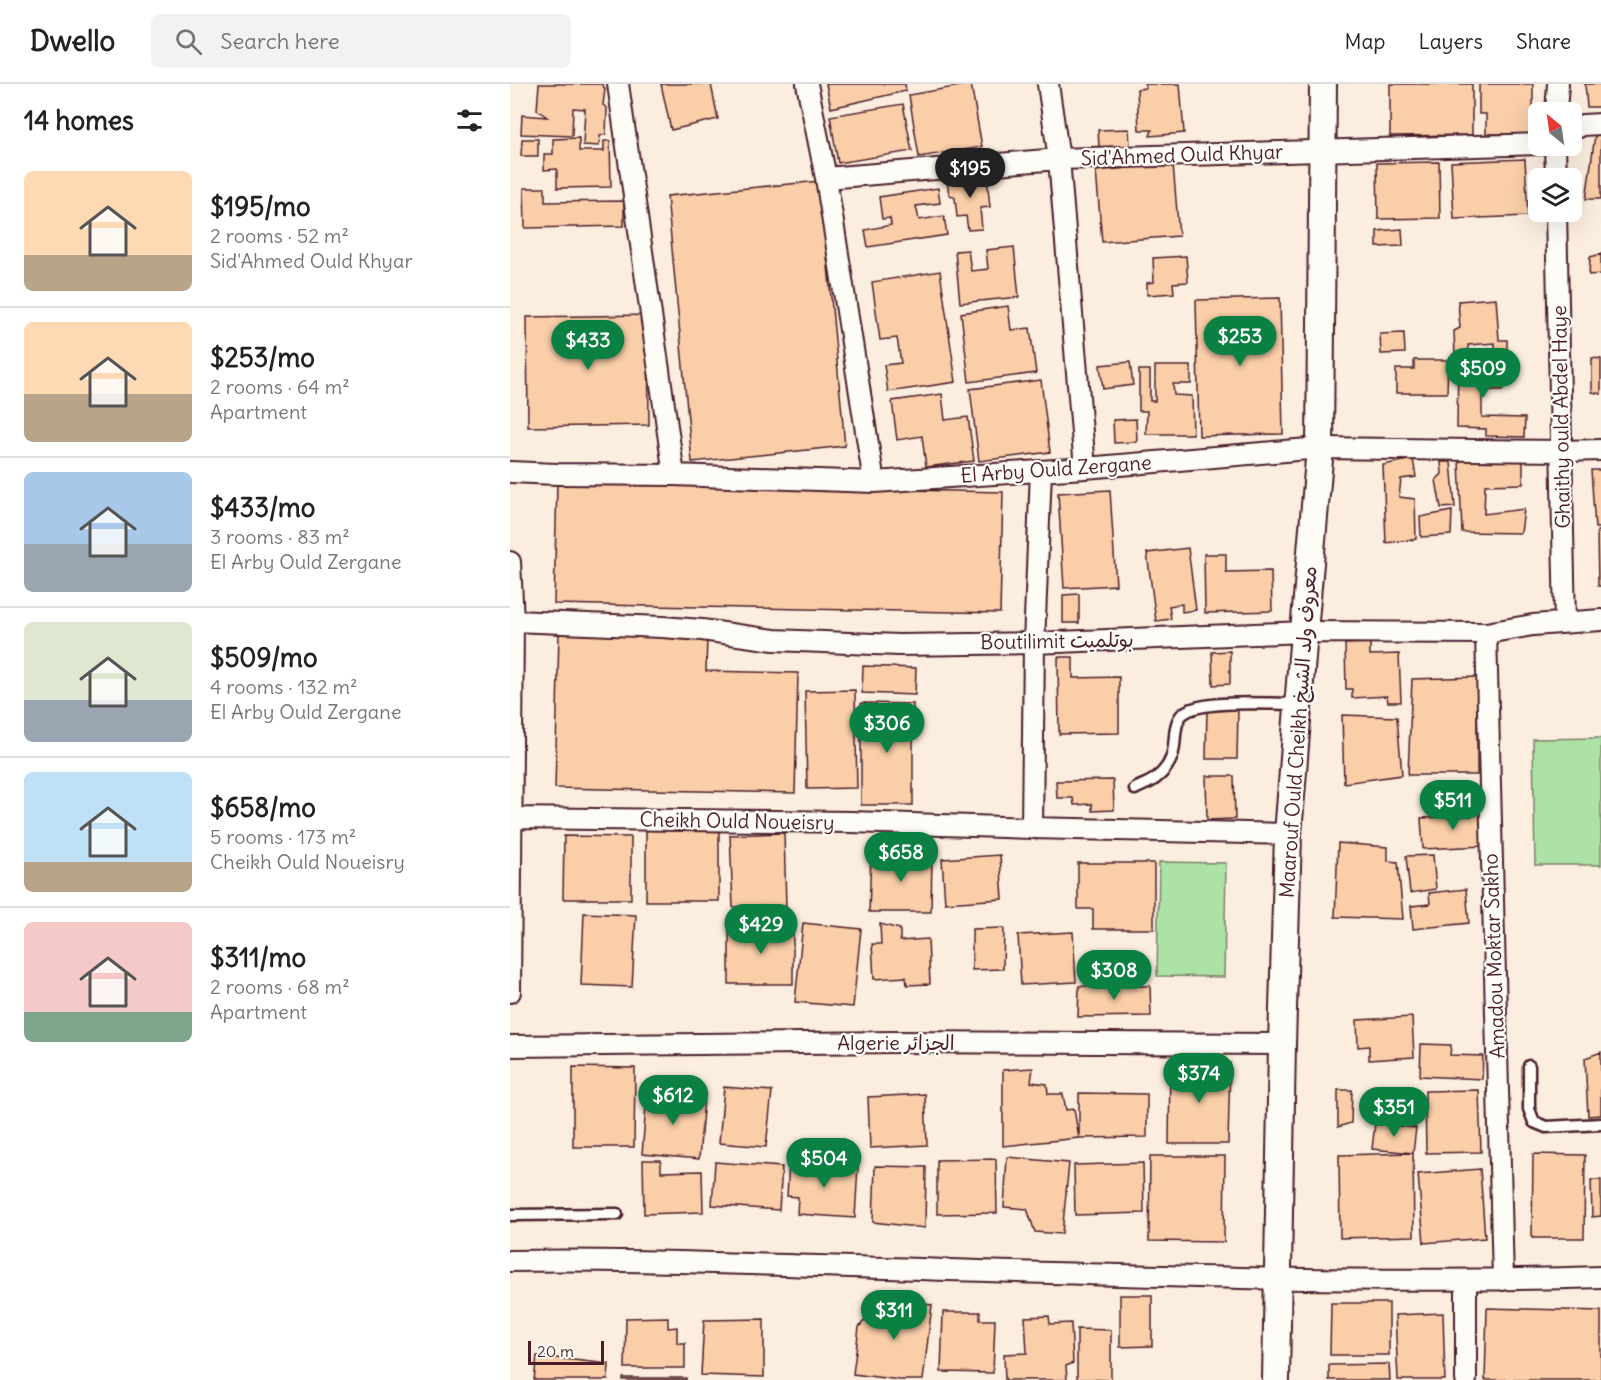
<!DOCTYPE html>
<meta charset="utf-8">
<style>
body{margin:0;font-family:Delius,"Playpen Sans Arabic",sans-serif;background:#f2f2f2;color:#222;height:100vh;display:flex;flex-direction:column;font-size:22px;white-space:nowrap}
*{box-sizing:border-box;margin:0}
p{font-size:20px;color:#767676}
.icon{flex:none;width:33px;height:33px;fill:none;stroke:currentColor;stroke-width:2;stroke-linecap:round;stroke-linejoin:round}
.map{position:relative;flex:1;overflow:hidden}
.sheet{display:flex;flex-direction:column;background:#fff;width:510px}
.sheet>*{flex:none}
.needle{width:39px;rotate:331deg}
.tools{position:absolute;left:1018px;top:18px;display:grid;gap:12px}
.tools a{display:grid;place-items:center;width:54px;height:54px;border-radius:9px;background:#fff;box-shadow:0 6px 24px #0002;font-size:30px}
.scale{position:absolute;left:18px;bottom:15px;width:76px;box-sizing:border-box;padding-left:6px;border:3px solid #4a1f2b;border-top:0;font-size:16px;line-height:21px;white-space:nowrap;color:#4a1f2b;-webkit-text-stroke:4px #fdfcf7;paint-order:stroke}
.price{position:absolute;translate:-50% -51px;padding:0 14px;border-radius:21px;background:#0b8043;color:#fff;font-size:20px;line-height:39px;filter:drop-shadow(0 2px 3px #0008)}
.price::after{content:'';position:absolute;left:50%;top:36px;width:18px;height:14px;margin-left:-9px;background:inherit;clip-path:polygon(0 0,100% 0,50% 100%)}
.price.on{background:#222;color:#fff}
ul{padding:0;list-style:none}
li{display:flex;align-items:center;gap:18px;height:150px;padding:0 24px}
li+li{border-top:2px solid #e0e0e0}
li span{display:grid;place-items:center;flex:none;width:168px;height:120px;border-radius:9px;color:#555}
li>.icon{margin-inline-start:auto}
span .icon{width:72px;height:72px;fill:#fffc;stroke-width:1}
li b{font-size:26px}
h2{display:flex;justify-content:space-between;align-items:center;height:72px;padding:0 24px;font-size:26px}
header{display:flex;align-items:center;gap:36px;box-sizing:border-box;height:84px;padding:0 30px;background:#fff;border-bottom:2px solid #e0e0e0}
header strong{font-size:28px}
nav{display:flex;gap:33px;margin-inline-start:auto;font-size:21px}
.search{width:420px;height:54px;background:#f2f2f2;display:flex;align-items:center;gap:15px;box-sizing:border-box;padding:0 21px;border-radius:9px;color:#767676;font-size:22px}
main{display:flex;flex:1;min-height:0}
.map>svg:first-child{display:block}
.green{fill:#ace2a6;stroke:#7b8068;stroke-width:1.5}
.building{fill:#f9cea8;stroke:#4a1f2b;stroke-width:1.5}
.lines{fill:none;stroke-linecap:round;stroke-linejoin:round}
.service-casing{stroke:#4a1f2b;stroke-width:15}
.minor-casing{stroke:#4a1f2b;stroke-width:24}
.tertiary-casing{stroke:#4a1f2b;stroke-width:30}
.service{stroke:#fdfcf7;stroke-width:10}
.minor{stroke:#fdfcf7;stroke-width:20}
.tertiary{stroke:#fdfcf7;stroke-width:26}
.labels{text-anchor:middle;stroke-width:4.5;stroke-linejoin:round;paint-order:stroke}
.street-label{font-size:20px;fill:#4a1f2b;stroke:#fdfcf7}
</style>
<header>
<strong>Dwello</strong>
<div class="search"><svg class="icon" aria-label="search" viewBox="0 0 24 24"><circle cx="10" cy="10" r="6"/><path d="M15 15l6 6"/></svg>Search here</div>
<nav><a>Map</a><a>Layers</a><a>Share</a></nav>
</header>
<main>
<section class="sheet">
<h2>14 homes<svg class="icon" aria-label="filters" viewBox="0 0 24 24"><path d="M4 7h16M4 17h16"/><circle cx="9" cy="7" r="2"/><circle cx="15" cy="17" r="2"/></svg></h2>
<ul>
<li><span style="background:linear-gradient(#ffd9b3 70%,#b9a48a 0)"><svg class="icon" aria-label="home" viewBox="0 0 24 24"><path d="M3 11l9-7 9 7M6 9v11h12V9"/></svg></span><div><b>$195/mo</b><p>2 rooms · 52 m²</p><p>Sid'Ahmed Ould Khyar</p></div></li>
<li><span style="background:linear-gradient(#ffd9b3 60%,#b9a48a 0)"><svg class="icon" aria-label="home" viewBox="0 0 24 24"><path d="M3 11l9-7 9 7M6 9v11h12V9"/></svg></span><div><b>$253/mo</b><p>2 rooms · 64 m²</p><p>Apartment</p></div></li>
<li><span style="background:linear-gradient(#a9c7e8 60%,#9aa5b1 0)"><svg class="icon" aria-label="home" viewBox="0 0 24 24"><path d="M3 11l9-7 9 7M6 9v11h12V9"/></svg></span><div><b>$433/mo</b><p>3 rooms · 83 m²</p><p>El Arby Ould Zergane</p></div></li>
<li><span style="background:linear-gradient(#dfe7d0 65%,#9aa5b1 0)"><svg class="icon" aria-label="home" viewBox="0 0 24 24"><path d="M3 11l9-7 9 7M6 9v11h12V9"/></svg></span><div><b>$509/mo</b><p>4 rooms · 132 m²</p><p>El Arby Ould Zergane</p></div></li>
<li><span style="background:linear-gradient(#bfe0f5 75%,#b9a48a 0)"><svg class="icon" aria-label="home" viewBox="0 0 24 24"><path d="M3 11l9-7 9 7M6 9v11h12V9"/></svg></span><div><b>$658/mo</b><p>5 rooms · 173 m²</p><p>Cheikh Ould Noueisry</p></div></li>
<li><span style="background:linear-gradient(#f6c9c9 75%,#7fa58c 0)"><svg class="icon" aria-label="home" viewBox="0 0 24 24"><path d="M3 11l9-7 9 7M6 9v11h12V9"/></svg></span><div><b>$311/mo</b><p>2 rooms · 68 m²</p><p>Apartment</p></div></li>
</ul>
</section>
<div class="map">
<svg width="1091" height="1296" viewBox="0 0 1091 1296">
<rect width="100%" height="100%" fill="#fceedf"/>
<filter id="ink" filterUnits="userSpaceOnUse"><feTurbulence type="fractalNoise" baseFrequency=".0167" numOctaves="2"/><feDisplacementMap in="SourceGraphic" scale="12" xChannelSelector="R" yChannelSelector="G"/><feConvolveMatrix kernelMatrix="1 2 1 2 8 2 1 2 1" color-interpolation-filters="sRGB"/></filter>
<g filter="url(#ink)">
<!-- green -->
<path class="green" d="M1091,654V781H1025L1023,655Z
M649,778L716,779L714,893L647,892Z"/>
<!-- building -->
<path class="building" d="M29,0H92L95,5L93,21L97,24L96,50L90,52L89,62L73,61L75,25L63,24L62,52L11,50L12,31L37,33L27,26Z
M151,0H201L208,35L161,46Z
M316,0H395L396,7L321,24Z
M461,0L472,63L409,73L399,11Z
M635,0H670L674,49L640,52L642,46H629L627,5L636,4Z
M880,0H962V51L880,52Z
M969,0H1023V50H976V30H969Z
M1075,0H1091V23H1077Z
M393,20L402,67L328,79L320,32Z
M619,45L620,62L589,63L588,46Z
M1085,51H1091V115H1076Z
M69,54V67H94V57H100L101,103L47,104V85L34,86V70H43V55Z
M12,55H28V72H11Z
M1015,75L1018,132L944,135L941,78Z
M929,78L930,134L868,135L867,79Z
M663,80L669,152L592,158L586,87Z
M477,93L480,123L470,124L472,145L458,146L456,132L447,133L445,114L439,110L437,97Z
M310,97L335,362L182,378L157,112Z
M14,104H35V118L114,117V142L15,144Z
M428,104L430,119L406,122L409,136L434,132L437,151L358,163L355,146L381,141L380,134L372,135L369,113Z
M892,145L893,162L867,163V147Z
M504,163L509,213L450,219L445,167L458,166L461,187L478,185L476,166Z
M1091,170V190L1079,191L1080,173Z
M676,172L678,198L663,199L664,209L637,211V199L644,198L643,174Z
M430,187L446,298L378,308L374,281L391,279L387,254L370,256L362,198Z
M770,214L773,350L689,352L686,216Z
M986,214L989,256H997V266L985,267V259L958,261L959,270L945,271L944,247L950,244L948,217Z
M498,222L501,246L520,244L526,289L459,298L451,229Z
M138,231L139,341L18,343L17,233Z
M894,249L895,269L871,270L870,250Z
M1082,274L1091,275V310L1082,308Z
M904,276H938L937,309H886V285H904Z
M948,277H993V306H972V333L1015,334L1014,353L976,352V345L947,344Z
M620,278L623,301L593,305L590,281Z
M645,282H681V300H663L664,311L682,312L683,350H636L637,327H629V286H640V317H645Z
M531,296L540,368L469,377L460,305Z
M432,310L435,336L458,333L464,377L416,383L412,352L387,356L382,317Z
M626,335L627,358L604,359L603,336Z
M1013,372V400L975,401L974,430L1014,425L1011,449L952,448L949,377Z
M903,375L906,393L891,395L889,413L905,415L906,455L876,459L873,381Z
M931,378H941L945,423L931,424L926,396L932,390Z
M1081,386H1091V444H1085Z
M47,399L493,408L490,529L44,520Z
M600,406L606,501L554,504L548,409Z
M942,427L941,451L911,453L910,433Z
M1087,447H1091V502H1088Z
M678,464L686,526L672,528V520L659,522L661,535L646,537L637,469Z
M694,470H716V488L761,487L762,527L695,529Z
M569,510V539H553V511Z
M49,550L197,553L196,587L288,589L285,709L45,704Z
M860,559V571L889,570L891,618H878L877,612L842,614V605H836L835,560Z
M720,567V600L703,601L702,568Z
M548,573H563V594L609,593V649L549,650Z
M353,582L406,584L405,611L352,609Z
M967,593V691H898L902,595Z
M345,606L347,704L297,705L295,607Z
M351,619L403,620V721H351Z
M697,625H728L727,675H696Z
M832,631L887,633L892,691L834,699Z
M696,692H724L725,735L697,736Z
M603,696L604,726L582,727V720L564,721L563,714H547L546,697Z
M971,721L973,762L913,765L911,734L961,732V722Z
M209,744V817H136V745Z
M274,749L276,822L223,823L220,751Z
M54,752L121,753V815H53Z
M828,759L878,763V777L888,778L893,835L825,833Z
M361,769L422,770L421,828H359Z
M490,771L493,815L435,819L432,775Z
M923,771L926,805L900,809L896,772Z
M568,779H644V845H583V825H568Z
M956,805L959,839L903,845L901,822L920,820L919,809Z
M74,829L126,831L122,903L71,901Z
M293,839L351,845L343,923L285,918Z
M370,840L390,845V857L418,855L420,900L397,901L396,893L364,895L362,860H371Z
M219,842H283V900H219Z
M494,844L493,885L462,886V845Z
M563,848L566,898L511,901L508,851Z
M569,902H640L641,932L568,933Z
M902,933L904,973L859,976V962L848,963L847,936Z
M911,960L941,961L940,971L973,972L972,995L910,992Z
M1091,968V1031L1078,1032L1075,974Z
M720,979L718,1060H659L660,981Z
M63,983L125,984L124,1063H63Z
M523,984L521,998L537,1000L538,1010H553L556,1026L564,1025L569,1054L493,1062V986Z
M214,1003L262,1007L256,1063L209,1059Z
M828,1006H842L841,1039L828,1043Z
M969,1006L971,1068L916,1069L915,1007Z
M569,1009L637,1010V1053L569,1054Z
M137,1010L194,1014L189,1075L132,1070Z
M415,1010L417,1061L360,1064L358,1013Z
M865,1039L906,1044L903,1069L862,1065Z
M903,1069L904,1152L830,1154L829,1071Z
M1023,1070L1075,1071L1074,1154H1022Z
M640,1072H715L714,1158L639,1157Z
M497,1073L559,1079L552,1150L525,1148L517,1125L494,1123Z
M486,1075L487,1129L427,1130V1076Z
M133,1076H151V1088L192,1087L193,1128L134,1130Z
M205,1078L272,1083L269,1126L202,1121Z
M279,1078L348,1082L345,1134L287,1130L288,1113L277,1112Z
M633,1079L634,1129L565,1131L564,1081Z
M365,1082L416,1083L415,1144L363,1138Z
M970,1085L975,1154L914,1159L908,1090Z
M1081,1096H1091V1132L1082,1133Z
M610,1211H642V1262L610,1263Z
M372,1215L422,1221L413,1296H390L343,1290L349,1243Z
M821,1219H879V1271H820Z
M977,1224L1091,1227V1296H975Z
M433,1228H470V1236H485L483,1289L431,1288Z
M933,1229L935,1296H888L885,1231Z
M539,1232L540,1240L561,1239L563,1279L556,1282L557,1296H495L494,1270L517,1269L515,1233Z
M158,1233V1244L167,1243V1259H175V1284H115L116,1234Z
M254,1235V1293L191,1291L194,1236Z
M567,1245L601,1246V1296L567,1295Z
M27,1272L99,1280L98,1296H24Z
M879,1280L880,1296H819V1281Z
M113,1294H176V1296H113Z"/>
<g class="lines">
<defs>
<path id="service" d="M625,705C632,701 640,699 646,694C654,688 661,678 663,668C666,656 663,637 674,629C692,615 763,620 788,620
M1019,982V1025L1024,1038L1036,1043L1091,1040
M0,1131L107,1130"/>
<path id="minor" d="M108,0L164,391
M297,0L316,94L364,398
M538,0L549,75L575,384
M1046,28L1048,0
M1062,46L1073,41L1091,40
M1045,62L1046,94
M316,94L549,75L1029,60
M1046,128L1055,538
M0,388L47,390L164,391L364,398L575,384L810,364L1052,367L1091,366
M0,478L3,537L0,908
M3,537L152,543L192,546L264,556L389,561L524,559L794,548L976,549L1023,541L1091,536
M976,549L993,1196
M0,734L341,738L522,744L778,750
M522,744L524,559L531,387
M0,962L387,958L772,960
M0,1177C113,1175 227,1180 340,1183C590,1190 841,1201 1091,1193
M956,1296V1197"/>
<path id="tertiary" d="M766,1296L772,960L778,750L794,548L810,364L813,0"/>
</defs>
<!-- service casing -->
<use href="#service" class="service-casing"/>
<!-- minor casing -->
<use href="#minor" class="minor-casing"/>
<!-- tertiary casing -->
<use href="#tertiary" class="tertiary-casing"/>
<!-- service -->
<use href="#service" class="service"/>
<!-- minor -->
<use href="#minor" class="minor"/>
<!-- tertiary -->
<use href="#tertiary" class="tertiary"/>
</g>
</g>
<g class="labels">
<!-- street labels -->
<g class="street-label">
<text transform="translate(672 71) rotate(-2)" y="7">Sid'Ahmed Ould Khyar</text>
<text transform="translate(1051 333) rotate(-91)" y="7">Ghaithy ould Abdel Haye</text>
<text transform="translate(546 385) rotate(-4)" y="7">El Arby Ould Zergane</text>
<text transform="translate(547 557) rotate(-1)" y="7">Boutilimit بوتلميت</text>
<text transform="translate(788 648) rotate(-86)" y="7">Maarouf Ould Cheikh معروف ولد الشيخ</text>
<text transform="translate(227 737) rotate(1)" y="7">Cheikh Ould Noueisry</text>
<text transform="translate(984 872) rotate(-92)" y="7">Amadou Moktar Sakho</text>
<text x="386" y="966">Algerie الجزائر</text>
</g>
</g>
</svg>
<div class="tools">
<a><svg class="needle" viewBox="-14 -14 28 28"><path d="M0-13l5 13h-10z" fill="#e53935"/><path d="M0 13l5-13h-10z" fill="#767676"/></svg></a>
<a><svg class="icon" aria-label="layers" viewBox="0 0 24 24"><path d="M12 4l9 5-9 5-9-5zM3 14l9 5 9-5"/></svg></a>
</div>
<div class="scale">20 m</div>
<b class="price on" style="left:460px;top:115px">$195</b>
<b class="price" style="left:730px;top:283px">$253</b>
<b class="price" style="left:78px;top:287px">$433</b>
<b class="price" style="left:973px;top:315px">$509</b>
<b class="price" style="left:377px;top:670px">$306</b>
<b class="price" style="left:943px;top:747px">$511</b>
<b class="price" style="left:391px;top:799px">$658</b>
<b class="price" style="left:251px;top:871px">$429</b>
<b class="price" style="left:604px;top:917px">$308</b>
<b class="price" style="left:689px;top:1020px">$374</b>
<b class="price" style="left:163px;top:1042px">$612</b>
<b class="price" style="left:884px;top:1054px">$351</b>
<b class="price" style="left:314px;top:1105px">$504</b>
<b class="price" style="left:384px;top:1257px">$311</b>
</div>
</main>
